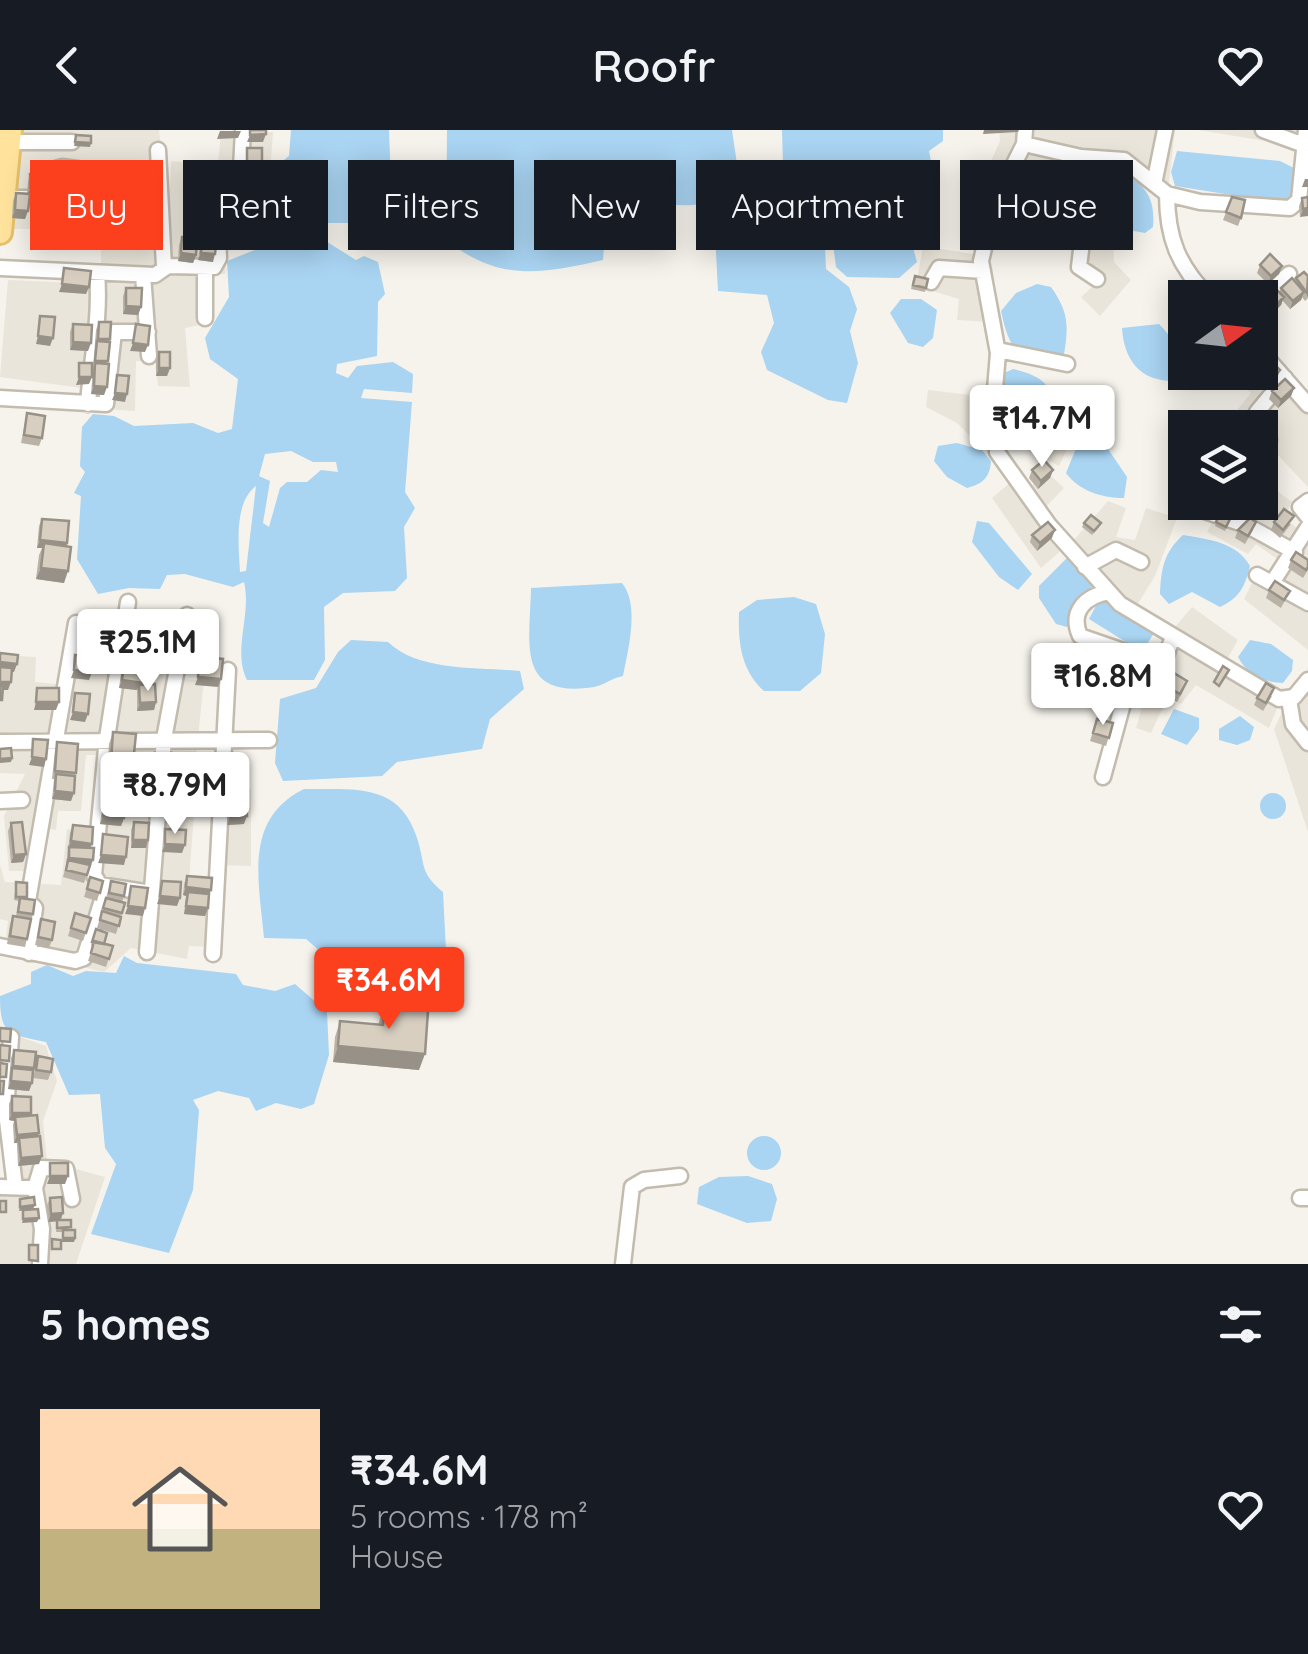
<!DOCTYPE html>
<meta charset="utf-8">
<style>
body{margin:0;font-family:Quicksand,sans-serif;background:#242831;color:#f1f3f6;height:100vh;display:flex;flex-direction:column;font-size:38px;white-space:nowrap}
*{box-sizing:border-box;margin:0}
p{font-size:32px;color:#9ea1a6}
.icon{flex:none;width:55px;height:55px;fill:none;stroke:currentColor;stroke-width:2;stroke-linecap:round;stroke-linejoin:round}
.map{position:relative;height:1134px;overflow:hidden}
.drawer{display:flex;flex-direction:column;background:#171b24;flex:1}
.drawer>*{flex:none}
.guide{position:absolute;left:30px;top:30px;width:1250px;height:90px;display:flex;gap:20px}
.needle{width:65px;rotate:75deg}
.tools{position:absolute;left:1168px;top:150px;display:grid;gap:20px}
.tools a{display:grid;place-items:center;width:110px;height:110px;border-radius:0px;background:#171b24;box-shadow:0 5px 25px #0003;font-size:50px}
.price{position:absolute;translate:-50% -85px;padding:0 22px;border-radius:10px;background:#fff;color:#222;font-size:32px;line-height:65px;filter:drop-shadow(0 2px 5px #0008)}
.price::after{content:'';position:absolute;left:50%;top:60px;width:30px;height:22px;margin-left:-15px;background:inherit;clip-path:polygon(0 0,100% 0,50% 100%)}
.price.active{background:#fc3f1d;color:#fff}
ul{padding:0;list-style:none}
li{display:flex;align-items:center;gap:30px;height:250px;padding:0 40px}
li span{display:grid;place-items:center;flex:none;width:280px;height:200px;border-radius:0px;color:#555}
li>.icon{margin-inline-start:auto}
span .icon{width:120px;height:120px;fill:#fffc;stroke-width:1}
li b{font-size:42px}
h2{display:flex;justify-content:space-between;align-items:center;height:120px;padding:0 40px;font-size:42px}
.tag{padding:0 35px;border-radius:0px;background:#171b24;box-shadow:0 5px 25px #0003;font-size:35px;line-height:90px}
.tag.active{background:#fc3f1d;color:#fff}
header{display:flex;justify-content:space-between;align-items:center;height:130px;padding:0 40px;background:#171b24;font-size:45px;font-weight:600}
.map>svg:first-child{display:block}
.residential{fill:#eae5da}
.water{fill:#a9d4f2;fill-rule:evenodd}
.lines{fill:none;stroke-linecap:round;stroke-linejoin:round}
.street-casing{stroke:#c2bbae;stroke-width:19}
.primary-casing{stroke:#e6c16a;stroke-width:28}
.street{stroke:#fff;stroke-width:14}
.primary{stroke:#ffe39c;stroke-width:22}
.wall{fill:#bab2a6}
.shaded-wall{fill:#979187}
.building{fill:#d8cfc1;stroke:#979187;stroke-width:2.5}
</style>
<header><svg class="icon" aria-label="back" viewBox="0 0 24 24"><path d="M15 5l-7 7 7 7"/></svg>Roofr<svg class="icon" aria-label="heart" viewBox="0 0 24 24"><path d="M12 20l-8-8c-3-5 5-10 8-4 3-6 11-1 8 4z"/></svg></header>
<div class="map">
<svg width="1308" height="1134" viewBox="0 0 1308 1134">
<rect width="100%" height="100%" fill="#f6f3ec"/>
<!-- residential -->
<path class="residential" d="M18,0H159L164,45L130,53L80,51L52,61L42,99H10Z
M999,0H1175L1168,60L1117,24L1110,35L1109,52H1060L1049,94L1024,115L999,118L1001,95L969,80L1000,11Z
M1198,0H1300L1297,16Z
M273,2L265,110L227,118L225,144H201L204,194L185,198L190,257L158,256L155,231H136L135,281L91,278L89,259L0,247L8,150L101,154V107L127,105L128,120L168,117L171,31L218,34L221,3Z
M1089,96L1112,102L1114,132L1131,150L1100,186L1081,167L1102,148L1084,132Z
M923,116L985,126L990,192L957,190L959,169L916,156Z
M1260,227L1308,282V357L1260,306V298H1223L1251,263L1226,243L1260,242Z
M928,260L988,267L992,294L1047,301L1072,276L1083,286L1059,336L1031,320L977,313L957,293L926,277Z
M1048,343L1064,358L1038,385L1064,418L1041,438L992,368L1011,352L1022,363Z
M1276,360L1292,372L1282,388L1308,405V520L1244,469L1254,449L1276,459L1288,437L1256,414L1248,424L1207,402L1218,382L1233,390L1243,375L1263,379Z
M1108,371L1126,378L1116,407L1135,410L1146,378L1177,388L1155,446L1136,477L1112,461L1073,411Z
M1192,477L1238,510L1225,533L1175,497Z
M78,488L134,491V516L154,513L159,488L185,490L173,549L204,550L193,654L251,659V736L216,735L218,686L194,682L189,752L215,755L212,817L189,816L187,829L131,818L104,842L83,837L74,841L4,826L8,791L0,789V735L5,752L61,755L67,699L98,702L105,625H86L81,681H58L56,700L34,697V741H9L4,686L25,644L0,643V525L36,527L35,552L67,555Z
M1075,502L1163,532L1175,514L1278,576L1269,598L1196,555L1181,574L1168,567L1151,603L1136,598L1142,577L1066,526Z
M1308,558V702L1274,599L1282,582Z
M0,900L46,916L57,951L43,991L47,1031L105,1047L76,1134H0V1064L21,1066L7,985Z"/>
<!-- water -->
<path class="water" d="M291,0H389L392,81L367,93H276L268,88L275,37L289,26Z
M447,0H732L737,34L728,67C695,81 653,76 621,62L612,100L605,103L603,130C541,144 499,152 446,110Z
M782,0H943V11L929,21L938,66L917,88L847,91L819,108L798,98L784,70Z
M1177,21L1280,31L1294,38L1292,69L1282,73L1175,56L1171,42Z
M1130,45C1149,61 1155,72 1153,97L1145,103L1129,100L1114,89L1117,49Z
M92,53L127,65V82L104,85L86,74L84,60Z
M730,84L763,89L769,111C788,103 807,110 825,118L826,139L849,157L857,179L850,201L858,233L847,273L828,270L767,240L761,222L774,193L767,165L718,161L715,103Z
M842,100H870L911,111L917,132L899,148L847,147L836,137L833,114Z
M324,110L356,130L364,126L378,132L385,164L378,172L377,226L337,234L336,243L348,248L357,236L393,232L413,244L412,263L364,259L361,268L412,272L405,362L415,378L404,397L407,448L395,461L343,463L324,477L325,530L314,550H247C232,520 252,485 244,452L233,457L185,444L167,445L160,459L129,458L98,464L77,429L81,366L74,363L85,342L80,336L82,297L93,284L114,286L134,296L193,293L218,303L232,299L238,249L210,229L205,208L229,167L227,131L257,119ZM291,321L313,332H336L338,342L321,340L307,352H287L280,358L269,397L263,393L270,351L259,346L265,324ZM256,356L246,441L240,442C239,417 233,373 256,356Z
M1037,154L1051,157C1068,181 1069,195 1064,224C1018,231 1010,223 1001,181L1016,163Z
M901,169H921L937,180L933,208L923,217L908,213L890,183Z
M1159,194C1178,213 1179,226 1173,251C1140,251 1124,230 1122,198Z
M1013,239C1051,248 1057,261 1046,297L1013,298L1001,289L1002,244Z
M1092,307L1106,316L1127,347L1124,368C1102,368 1079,361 1066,343L1077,316Z
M957,313L982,320L991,331C990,347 983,354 967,358L947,347L934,331L938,316Z
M977,391L989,393L1032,444L1018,460L999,447L972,412Z
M1183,405C1207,409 1237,412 1250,436C1245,456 1240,468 1220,477L1192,462L1169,474L1160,464C1161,439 1164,422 1183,405Z
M1069,426L1094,454L1081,483L1067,497L1056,494L1039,468V456Z
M622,453C640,475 628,520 623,546C612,548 604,555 594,557C515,569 530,514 531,458Z
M1101,466L1154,503L1142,522L1089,489Z
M794,467L816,474L825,504L821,543L800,561H764C741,540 738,513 739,482L757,470Z
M351,510L388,512C419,542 479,537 520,541L524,559L490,589L482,619L397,632L382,646L283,651L275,633L280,569L316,558L338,522Z
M1250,510L1271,514L1293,530L1292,541L1283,553C1263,552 1248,546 1238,527Z
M1174,579L1199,588V599L1187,615L1161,604Z
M1240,586L1254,597L1250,610L1237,615L1219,610V599Z
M304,659C352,660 399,651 417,708C426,736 419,742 443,762L446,821L403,834H335L306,809L264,808C259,751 243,689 304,659Z
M1260 676a13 13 0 1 1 26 0a13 13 0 1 1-26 0Z
M124,826L137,833L236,844L243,855L275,861L295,854L327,882L329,925L314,974L301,979L276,973L256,981L249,968L218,961L193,970L199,980L193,1060L169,1123L91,1104L116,1034L105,1018L100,964L69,965L46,912C10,904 0,907 0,866L31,854V842L47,835L73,846L86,841L116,843Z
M747 1023a17 17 0 1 1 34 0a17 17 0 1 1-34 0Z
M748,1046L772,1054L777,1069L771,1091L747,1093L697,1074L699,1057L719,1047Z"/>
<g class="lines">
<defs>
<path id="street" d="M1025,0L1024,14L1081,27L1124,30L1167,64C1167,108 1178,136 1210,168
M1263,0L1304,15
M9,12H72
M1024,14L995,72L981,131L998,223L994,271L997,322L1049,395L1120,474L1279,569L1294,567L1308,550
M158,20L164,137
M1092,28L1079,137L1097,149
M1154,54L1165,0
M1167,64L1200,72L1290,78L1299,70L1306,0
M11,68H43L52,40L62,37L158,50
M0,138L155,145L168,136L214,137L219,128L217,81L228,75L229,48L241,38L243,0
M143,145L149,226
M931,152L939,138L983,141
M1260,169L1289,144
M205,188V138
M998,220L1067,234
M1260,220L1308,275
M0,268L106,274L114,202H148
M88,274C91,231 101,187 97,144
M1260,325L1269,310L1257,282L1285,248
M1308,371L1300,377L1308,387
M1187,375L1246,395L1295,422
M1085,437L1116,420L1141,432
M1257,445L1308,473
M1272,453L1308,397
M1109,462C1086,466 1069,481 1080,506L1141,527L1165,528L1173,507
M128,472L107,608L94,745L100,755L151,763
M1289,569L1293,594L1308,613
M0,612L269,610
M1103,647L1136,526
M0,671L22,670
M0,816L75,831L84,828L106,757
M147,822L164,609L187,485
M29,823L35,778L28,771L76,493
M213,824L228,540
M11,907L6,982L15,1057
M0,1057L35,1058L42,1099L40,1134
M35,1058L41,1038L66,1039L72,1069
M1300,1068H1308
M623,1134L632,1057L644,1050L680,1046"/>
<path id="primary" d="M0,102L10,0"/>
</defs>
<!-- street casing -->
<use href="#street" class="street-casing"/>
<!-- primary casing -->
<use href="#primary" class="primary-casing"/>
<!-- street -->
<use href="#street" class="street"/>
<!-- primary -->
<use href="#primary" class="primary"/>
</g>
<!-- wall -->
<path class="wall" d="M30,44L45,59L42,66H29L25,89L12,88L13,71L16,63L27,64L28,52Z
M234,51L254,68L251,76H244L240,106H226L228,93H226V81L229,73H231V59Z
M209,67L215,98L207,99L205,106L213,132L198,130L201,110H197L196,125L193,133L178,131L179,115L182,107H191V85L194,77H206Z
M1232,67L1241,88L1238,96L1223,90Z
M1308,67L1300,87L1299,76L1302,68Z
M1030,70L1043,84L1040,92L1026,90Z
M998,91L1016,97L1011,113L993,107Z
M1260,135L1282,136L1279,144L1268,154L1257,143Z
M1308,146V168L1305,171L1302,167L1301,170L1290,179L1282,170L1281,175L1267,189L1260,182V172L1279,163L1281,158L1295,152L1296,148Z
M913,150L926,158L925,162L911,159Z
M126,158L141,177L138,185L123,184V166Z
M99,192L110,209L104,265L91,264L96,200Z
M73,194L88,221L70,220V202Z
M159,222L170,238L167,246H156V230Z
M1280,240L1277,248L1265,261L1256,253L1259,245Z
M1294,258L1291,266L1278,278L1269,269L1272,261Z
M27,283L42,308L39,316L21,313Z
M1032,340H1053L1050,348L1038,359L1029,348Z
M1221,382L1231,387L1225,401L1215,396Z
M42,389L67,413L64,453L36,449L39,425L42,418H37L39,396Z
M1274,392L1291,394L1280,408L1271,400Z
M1084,393L1099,397L1092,405L1082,397Z
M1238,400H1253L1245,414L1235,408Z
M1032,405L1052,408L1037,421L1030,412Z
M1291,430H1308V440L1303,448L1288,438Z
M1269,460L1290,461L1281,478L1266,468Z
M127,515L147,533L142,554L156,572L154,580L137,581V560L119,558L124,523Z
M1116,540L1126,543L1121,560L1111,557Z
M1166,556L1184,559L1177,572L1163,564Z
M1272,566L1263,581L1254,575L1257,568Z
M1097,589L1113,593L1106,616L1090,611Z
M113,602L133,633L130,642L124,688L121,696L100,694L107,643L109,614Z
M57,612L76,643L71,671L52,669L54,649H52L55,620Z
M229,671L244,694L227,695V679Z
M134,692L146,718H131V700Z
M11,693L26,724L23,732L11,733L8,701Z
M73,695L90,718V738H89L84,753L63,747L66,736L70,703Z
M187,746L209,764L208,778L205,786L184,784L186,766L183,765L184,754Z
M90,747L103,751L97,771L84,767Z
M111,751L124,766L122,772L125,773L116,804L97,798Z
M16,752L33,784L25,817L7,814L10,794L13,786H16L19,771L14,770Z
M75,783L91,788L83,811L68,806Z
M41,789L52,810L49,818L35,815Z
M96,799L104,814L113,816L106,837L88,831L93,816L91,815Z
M384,877L419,940L333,932L335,907L340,891L378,895Z
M14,920L32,953L29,961L8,959L11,928Z
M38,926L51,942L48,950L33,948Z
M12,966L30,986L38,1006L39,1034L18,1036L17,1013H14L13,995L14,991L9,990V974Z
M50,1068L63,1083L61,1090L70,1100L75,1108L74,1112H62V1102H56L57,1091L48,1092L47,1075Z"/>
<!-- shaded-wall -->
<path class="shaded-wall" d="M984,0H1019L1018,2L983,4Z
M220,1H241L238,8L217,9Z
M266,4L263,12H247L250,5Z
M75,12L91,13L90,17L74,16Z
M247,33H262L259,41H244Z
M1305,49H1308V57H1302Z
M30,58L45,59L42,66H27Z
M234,68H254L251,76L231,75Z
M1308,78V86L1300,87L1303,79Z
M15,80L28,81L25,89L12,88Z
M229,85H243L240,93H226Z
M218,90L215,98L207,99L210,91Z
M194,102H207L204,110L203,106L201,110H191Z
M228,102H242L240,106H226Z
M181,123L196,125L193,133L178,131Z
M201,123L215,124L213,132L198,130Z
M1282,136L1279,144L1268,154L1271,146Z
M62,154L89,157L86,164L59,162Z
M1304,162L1301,170L1290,179L1293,171Z
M1284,167L1281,175L1267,189L1270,181Z
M126,176L141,177L138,185L123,184Z
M38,206L53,208L50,216L36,214Z
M73,212L91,213L88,221L70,220Z
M133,213L148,215L145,222L130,221Z
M159,238H170L167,246H156Z
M1280,240L1277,248L1265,261L1268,253Z
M79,247H92L89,254L76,255Z
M94,256L107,257L104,265L91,264Z
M1294,258L1291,266L1278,278L1281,270Z
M115,263L127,264L125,272L112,270Z
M1053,340L1050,348L1038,359L1041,351Z
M1055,400L1052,408L1037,421L1040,413Z
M40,410L67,413L64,421L44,413L42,418H37Z
M41,438L68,441L64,453L36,449Z
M101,506L120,507L117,515L99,513Z
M125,530L147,533L144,541L124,533L122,538Z
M0,532L17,534L14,542L0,540Z
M74,540L92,542L89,550L71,548Z
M198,547L221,549L218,557L195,555Z
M122,550L143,553L140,561L139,555L137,560L119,558Z
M0,552H11L8,560H0Z
M36,572H59L56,580H34Z
M156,572L154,580L137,581L140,573Z
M73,582L88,584L85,592L70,590Z
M32,627L46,629L44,637L29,635Z
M12,628L11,632L0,633V629Z
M111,631L133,633L129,645L106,643Z
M187,658L194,659L191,667L184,666Z
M55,661L74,663L71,671L52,669Z
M193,671L213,673L210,681L190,678Z
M103,686L124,688L121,696L100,694Z
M247,686L244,694L227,695L230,687Z
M133,710H148L146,718H131Z
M71,711L92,714L89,721L68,719Z
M165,714L185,715L182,723L162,722Z
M26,724L23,732L11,733L14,725Z
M101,725L126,727L124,735L98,733Z
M69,728L93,730L90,738L67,736L68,730L66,736Z
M186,757L211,760L208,768L188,762L186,766L183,765Z
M160,766L180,768L177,776L157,774Z
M128,776L145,778L143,786L125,784Z
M186,776L208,778L205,786L184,784Z
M338,916L425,924L419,940L333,932Z
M11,951L32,953L29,961L8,959Z
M12,983H31L28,991L15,987L14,991L9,990Z
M39,1003L36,1011L19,1008L17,1013H14L17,1005Z
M42,1026L39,1034L18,1036L21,1028Z
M50,1046H68L65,1054H47Z
M35,1075L33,1079L19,1081L20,1077Z
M63,1083L60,1091L48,1092L51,1084Z
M39,1088L37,1092L22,1093L23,1089Z
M63,1108H75L74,1112H62Z"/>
<!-- building -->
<path class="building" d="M250,0H266V4L250,5Z
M76,5L91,6V13L75,12Z
M247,18H262V33H247Z
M30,44L45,45V59L30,58Z
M234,51H254V68H234Z
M16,63L30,64L28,81L15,80Z
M217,66L218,90L210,91L209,67Z
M1232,67L1245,70L1241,88L1226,82Z
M1308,67V78L1303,79L1302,68Z
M1030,70L1045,73L1043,84L1028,82Z
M229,73L244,74L243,85H229Z
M194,77H206L207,102H194Z
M998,91L1016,97L1014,105L996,99Z
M228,92H242V102H228Z
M203,106L217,107L215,124L201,123Z
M182,107L197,108L196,125L181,123Z
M1270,124L1282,136L1271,146L1260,135Z
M64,138L91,141L89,157L62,154Z
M1304,142L1308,146L1307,163L1296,148Z
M915,146L928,149L926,158L913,155Z
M1292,148L1304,162L1293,171L1281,158Z
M1274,157L1284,167L1270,181L1260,172Z
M126,158H142L141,177L126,176Z
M40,186L55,187L53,208L38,206Z
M99,192H111L110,209H98Z
M73,194L92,195L91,213L73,212Z
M136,194L150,196L148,215L133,213Z
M97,211L110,212L108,231H95Z
M159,222H170V238H159Z
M1271,231L1280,240L1268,253L1259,245Z
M79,233H92V247H79Z
M95,233L109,234L107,257L94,256Z
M117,245L129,246L127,264L115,263Z
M1285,249L1294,258L1281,270L1272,261Z
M27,283L45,286L42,308L24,305Z
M1044,330L1053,340L1041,351L1032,340Z
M1284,379L1294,386L1283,400L1274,392Z
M1221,382L1231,387L1226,397L1216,392Z
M1091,385L1101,393L1094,401L1084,393Z
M1250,388L1256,392L1248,406L1238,400Z
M42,389L69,391L67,413L40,410Z
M1048,392L1055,400L1040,413L1032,405Z
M44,413L71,417L68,441L41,438Z
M1296,422L1308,430V437L1306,440L1291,430Z
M1275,451L1290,461L1284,470L1269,460Z
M102,494L120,495V507L101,506Z
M127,515L149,518L147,533L125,530Z
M0,523L18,525L17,534L0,532Z
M75,525L93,527L92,542L74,540Z
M200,527L223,529L221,549L198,547Z
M124,533L145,536L143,553L122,550Z
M1223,536L1229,540L1219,556L1214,552Z
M0,537L12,538L11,552H0Z
M1116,540L1126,543L1123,556L1112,553Z
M1174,543L1187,551L1180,564L1166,556Z
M1266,553L1274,558L1266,573L1257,568Z
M155,554L156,572L140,573L139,555Z
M0,556H3L2,570H0Z
M37,558H59V572H36Z
M75,563L90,564L88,584L73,582Z
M1097,589L1113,593L1109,608L1093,603Z
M113,602L136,604L133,633L111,631Z
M33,609L48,610L46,629L32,627Z
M57,612L78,614L76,643L55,641Z
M11,618L12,628L0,629V619Z
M108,640L130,642L129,655L107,653Z
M56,644L75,646L74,663L55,661Z
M188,648L216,651L213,673L193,671L194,659L187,658Z
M107,655L127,657L126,671L105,669Z
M246,670L247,686L230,687L229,671Z
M105,671L125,674L124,688L103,686Z
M22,692L26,724L14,725L11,693Z
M134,692L149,693L148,710H133Z
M73,695L93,697L92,714L71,711Z
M165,699L186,700L185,715L165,714Z
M103,704L128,707L126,727L101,725Z
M69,717L94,718L93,730L69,728Z
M68,730L90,735L87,745L66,740Z
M187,746L212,748L211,760L186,757Z
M90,747L103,751L100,763L87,759Z
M111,751L126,754L124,766L109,763Z
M162,751L181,752L180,768L160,766Z
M16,752L27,753V767H16Z
M131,756L148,758L145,778L128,776Z
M188,762L209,764L208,778L186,776Z
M20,768L35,770L33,784L18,782Z
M106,768L125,773L122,783L103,778Z
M102,781L121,787L119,796L100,790Z
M75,783L91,788L86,803L71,798Z
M13,786L31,789L27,809L10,806Z
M41,789L55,792L52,810L38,807Z
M96,799L107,803L104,814L92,812Z
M94,811L113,816L109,829L91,823Z
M384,877L428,881L425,924L338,916L340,891L383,895Z
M0,898L11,899L10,912L0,911Z
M0,915L10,916L9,931L0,930Z
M14,920L36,922L34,938L13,936Z
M38,926L53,929L51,942L36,940Z
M0,933L7,934L6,947H0Z
M12,938L33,940L32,953L11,951Z
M0,951H4L3,964H0Z
M12,966L31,967V983H12Z
M37,985L39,1003L17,1005L15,987Z
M40,1006L42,1026L21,1028L19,1008Z
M50,1033H68V1046H50Z
M34,1067L35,1075L20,1077V1069Z
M62,1067L63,1083L51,1084L50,1068Z
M0,1071H6V1082H0Z
M38,1079L39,1088L23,1089V1080Z
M57,1090H71V1097L57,1098Z
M63,1100H75V1108H63Z
M52,1109L61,1110V1119H52Z
M29,1115H38V1131L29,1130Z"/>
</svg>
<div class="tools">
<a><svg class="needle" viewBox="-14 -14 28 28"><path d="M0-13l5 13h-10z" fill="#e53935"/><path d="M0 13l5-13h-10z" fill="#9ea1a6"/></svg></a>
<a><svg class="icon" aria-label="layers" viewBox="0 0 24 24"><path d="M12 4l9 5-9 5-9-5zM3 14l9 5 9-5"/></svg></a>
</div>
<b class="price" style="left:1042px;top:340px">₹14.7M</b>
<b class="price" style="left:148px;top:564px">₹25.1M</b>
<b class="price" style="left:1103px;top:598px">₹16.8M</b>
<b class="price" style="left:175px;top:707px">₹8.79M</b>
<b class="price active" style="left:389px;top:902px">₹34.6M</b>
<div class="guide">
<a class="tag active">Buy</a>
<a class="tag">Rent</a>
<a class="tag">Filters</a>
<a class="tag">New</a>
<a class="tag">Apartment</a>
<a class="tag">House</a>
</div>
</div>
<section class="drawer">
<h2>5 homes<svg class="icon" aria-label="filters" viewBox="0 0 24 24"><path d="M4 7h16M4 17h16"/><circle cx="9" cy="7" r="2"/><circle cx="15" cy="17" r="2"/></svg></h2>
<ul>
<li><span style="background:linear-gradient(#ffd9b3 60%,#c2b280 0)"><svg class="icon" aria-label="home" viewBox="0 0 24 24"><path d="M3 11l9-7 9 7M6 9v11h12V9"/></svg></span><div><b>₹34.6M</b><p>5 rooms · 178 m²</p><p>House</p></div><svg class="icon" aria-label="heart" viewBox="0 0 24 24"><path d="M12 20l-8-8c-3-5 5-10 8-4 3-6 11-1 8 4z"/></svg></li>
</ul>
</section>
